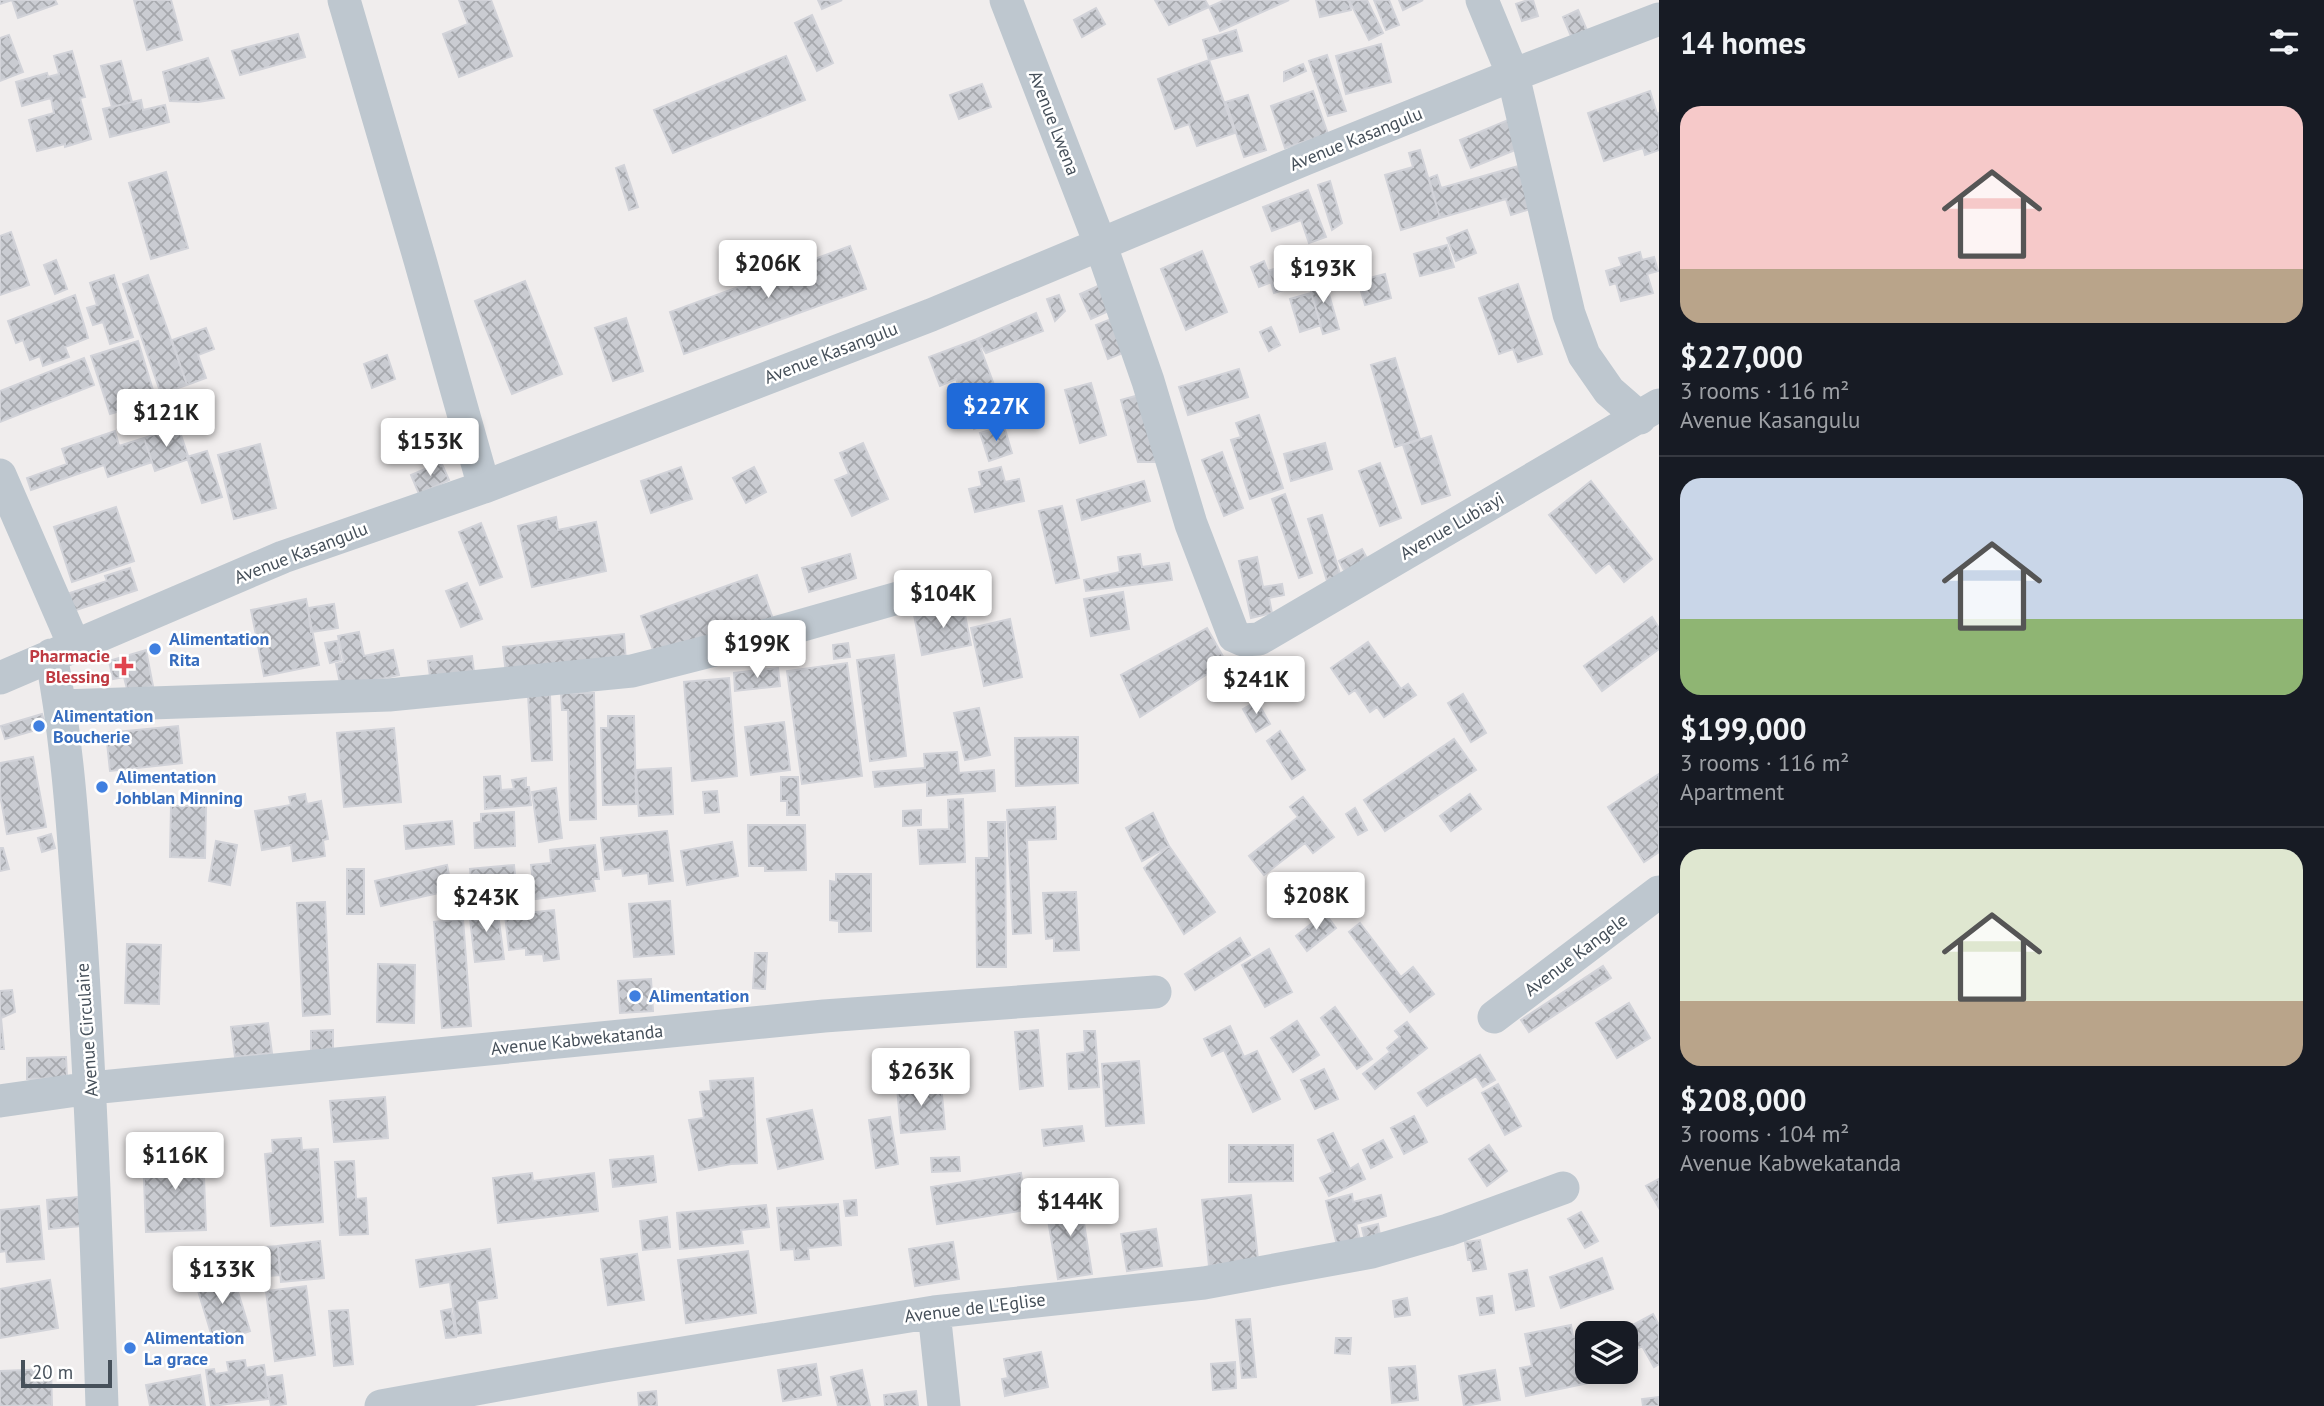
<!DOCTYPE html>
<meta charset="utf-8">
<style>
body{margin:0;font-family:"PT Sans",sans-serif;background:#242831;color:#f1f3f6;height:100vh;display:flex;flex-direction:column;font-size:26px;white-space:nowrap}
*{box-sizing:border-box;margin:0}
p{font-size:23px;color:#9ea1a6}
.icon{flex:none;width:38px;height:38px;fill:none;stroke:currentColor;stroke-width:2;stroke-linecap:round;stroke-linejoin:round}
.map{position:relative;flex:1;overflow:hidden}
.sheet{display:flex;flex-direction:column;background:#171b24;width:665px}
.sheet>*{flex:none}
.buttons{position:absolute;left:1575px;top:1321px;display:grid;gap:14px}
.buttons a{display:grid;place-items:center;width:63px;height:63px;border-radius:14px;background:#171b24;box-shadow:0 4px 10px #0003;font-size:35px}
.scale{position:absolute;left:21px;bottom:18px;width:91px;box-sizing:border-box;padding-left:7px;border:4px solid #46505a;border-top:0;font-size:19px;line-height:24px;white-space:nowrap;color:#46505a;-webkit-text-stroke:5px #fff;paint-order:stroke}
.price{position:absolute;translate:-50% -60px;padding:0 16px;border-radius:7px;background:#fff;color:#222;font-size:23px;line-height:46px;filter:drop-shadow(0 2px 4px #0008)}
.price::after{content:'';position:absolute;left:50%;top:42px;width:21px;height:16px;margin-left:-10px;background:inherit;clip-path:polygon(0 0,100% 0,50% 100%)}
.price.on{background:#1f6ad9;color:#fff}
ul{padding:0;list-style:none}
li{display:grid;align-content:center;gap:14px;height:371px;padding:0 21px}
li+li{border-top:2px solid #363941}
li span{display:grid;place-items:center;height:217px;border-radius:21px;color:#555}
li>.icon{margin-inline-start:auto}
span .icon{width:126px;height:126px;fill:#fffc;stroke-width:1}
li b{font-size:30px}
h2{display:flex;justify-content:space-between;align-items:center;height:84px;padding:0 21px;font-size:30px}
main{display:flex;flex:1;min-height:0}
.map>svg:first-child{display:block}
.building{fill:url(#building-cross-hatch);stroke:#d2d3d9;stroke-width:2}
.lines{fill:none;stroke-linecap:round;stroke-linejoin:round}
.minor{stroke:#bec7cf;stroke-width:33}
.shop-dot{fill:#3f7fe0;stroke:#fff;stroke-width:2.5}
.health-dot{fill:#e0444e;stroke:#fff;stroke-width:2.5}
.labels{text-anchor:middle;stroke-width:5;stroke-linejoin:round;paint-order:stroke}
.street-label{font-size:18px;fill:#46505a;stroke:#fff}
.shop-label{font-size:18px;font-weight:bold;fill:#366cbe;stroke:#fff;text-anchor:start}
.health-label{font-size:18px;font-weight:bold;fill:#be3a42;stroke:#fff;text-anchor:end}
</style>
<main>
<div class="map">
<svg width="1659" height="1406" viewBox="0 0 1659 1406">
<defs>
<pattern id="building-cross-hatch" width="8" height="8" patternUnits="userSpaceOnUse" patternTransform="scale(1.75)"><rect width="8" height="8" fill="#caccd2"/><path d="M0 0l8 8M0 8l8-8" fill="none" stroke="#a6a8ad"/></pattern>
</defs>
<rect width="100%" height="100%" fill="#f0eded"/>
<!-- building -->
<path class="building" d="M0,0H55L57,4L18,18L12,0L0,4Z
M134,0H171L182,40L147,50Z
M459,0H491L512,56L459,77L443,34L468,24Z
M818,0H842L822,9Z
M1155,0H1205L1209,7L1169,25Z
M1225,0H1289L1220,31L1209,7Z
M1316,0H1349L1351,10L1320,17Z
M1349,0H1367L1383,33L1369,40Z
M1374,0H1389L1399,25L1386,30Z
M1399,0H1423L1403,10Z
M1528,0H1533L1538,16L1522,21L1516,4Z
M1096,8L1105,24L1082,37L1074,20Z
M1578,10L1589,35L1573,41L1563,17Z
M812,15L833,63L817,71L795,23Z
M1236,30L1242,51L1209,60L1203,40Z
M298,34L305,57L240,75L232,51Z
M9,35L23,72L0,81V38Z
M1381,44L1391,82L1346,94L1336,56Z
M72,51L85,97L80,98L91,139L65,147V144L37,151L29,120L54,113L51,98L22,106L16,82L47,73L48,77L59,74L54,56Z
M1327,55L1346,111L1328,116L1309,61Z
M786,56L805,100L673,153L654,110Z
M208,58L224,98L198,102L170,101L163,72Z
M1209,60L1235,133L1197,146L1189,124L1175,129L1158,79Z
M121,61L132,102L112,107L101,66Z
M1303,64L1306,71L1284,81V72Z
M982,84L991,107L959,119L950,95Z
M1313,91L1328,134L1285,148L1271,106Z
M1650,91L1657,114L1659,113V150L1645,155L1643,148L1604,161L1588,113Z
M1248,95L1266,150L1244,157L1226,102Z
M141,100L143,110L165,105L169,122L110,137L103,109Z
M1513,118L1525,146L1471,168L1460,140Z
M1420,150L1440,218L1401,230L1385,175L1413,167L1409,153Z
M624,165L638,207L629,210L616,168Z
M1522,165L1533,208L1511,215L1506,199L1440,218L1429,178L1437,175L1441,188Z
M166,172L188,248L151,259L129,183Z
M1330,181L1342,223L1332,230L1318,185Z
M1308,190L1326,237L1309,243L1301,220L1272,231L1263,207Z
M1467,230L1476,253L1456,261L1447,238Z
M11,232L29,285L0,295V236Z
M1447,245L1454,267L1420,276L1414,254Z
M850,246L866,289L684,354L670,312Z
M1202,251L1227,312L1186,330L1161,269Z
M1640,252L1642,260L1654,257L1658,271L1647,274L1653,293L1621,301L1616,283L1610,285L1606,271L1622,266L1619,258Z
M56,260L67,289L55,294L44,265Z
M1264,261L1272,282L1259,287L1251,267Z
M1295,262L1302,284L1274,293L1268,271Z
M1385,274L1391,298L1365,305L1358,281Z
M114,275L133,337L110,344L103,322L93,325L87,308L97,305L90,283Z
M148,275L187,385L161,394L123,284Z
M1324,277L1339,329L1323,334L1308,281Z
M525,281L562,374L512,394L475,301Z
M1518,284L1542,354L1518,362L1513,349L1499,354L1479,298Z
M1100,285L1111,310L1091,319L1080,294Z
M1311,293L1321,325L1300,332L1290,299Z
M75,295L88,338L65,347L69,357L43,366L40,356L30,360L23,340L16,343L8,321Z
M1059,295L1065,311L1055,321L1047,299Z
M1036,313L1043,331L986,353L977,339Z
M626,318L643,371L613,381L595,328Z
M1111,319L1123,353L1108,359L1096,325Z
M1271,327L1280,345L1269,351L1260,332Z
M206,328L214,349L198,355L206,378L187,385L172,340Z
M977,339L1006,417L974,429L956,379L940,386L929,357Z
M138,341L156,400L110,414L91,356Z
M387,355L395,379L372,388L364,364Z
M84,358L94,385L0,422V391Z
M1395,358L1420,439L1395,447L1371,365Z
M1239,369L1248,397L1188,415L1179,387Z
M1091,383L1106,435L1080,443L1065,390Z
M1139,395L1157,462H1138L1121,400Z
M1259,415L1283,488L1250,499L1231,440L1241,437L1236,423Z
M178,426L189,459L155,471L144,438Z
M1004,426L1012,453L989,461L980,433Z
M115,431L119,446L144,438L152,462L108,477L104,465L31,490L27,478L67,464L62,449Z
M1431,436L1450,495L1422,504L1403,445Z
M863,443L888,499L852,516L835,480L849,474L840,453Z
M1325,443L1332,469L1291,481L1284,454Z
M260,444L276,508L234,519L218,455Z
M207,451L222,497L202,503L187,457Z
M1222,452L1243,508L1224,516L1202,460Z
M441,462L449,480L419,494L411,475Z
M1380,463L1401,518L1380,526L1359,471Z
M681,467L692,499L651,513L641,481Z
M754,467L766,492L746,503L733,478Z
M1001,467L1005,482L1019,479L1024,501L975,512L969,489L982,486L979,472Z
M1144,481L1150,501L1082,520L1077,500Z
M1591,481L1652,559L1624,582L1609,563L1596,573L1549,515Z
M1285,494L1312,573L1299,578L1272,499Z
M1062,506L1079,578L1056,583L1039,511Z
M116,507L134,561L72,582L54,527Z
M1322,515L1341,577L1327,581L1308,519Z
M556,517L558,530L596,522L606,571L532,587L518,526Z
M481,523L502,577L480,585L459,532Z
M1362,549L1369,562L1346,574L1339,561Z
M850,554L856,578L809,592L802,568Z
M1140,554L1142,567L1169,563L1172,580L1086,591L1084,580L1120,572L1118,557Z
M1257,557L1263,587L1282,584L1284,595L1269,598L1272,613L1251,618L1239,561Z
M130,568L137,590L73,611L67,594L107,581L105,576Z
M757,575L773,619L657,661L641,616Z
M467,583L482,619L461,627L446,591Z
M1123,592L1129,629L1091,636L1084,599Z
M306,599L319,665L264,676L251,610Z
M334,604L338,628L311,632L308,608Z
M963,605L971,645L922,655L914,615Z
M1652,617L1659,628V649L1602,691L1584,666Z
M1010,619L1022,677L984,686L971,628Z
M1207,628L1226,662L1140,717L1121,675Z
M359,632L364,656L393,650L399,675L341,688L336,664L344,662L338,636Z
M624,634L626,662L506,675L503,647Z
M337,641L341,660L330,663L325,643Z
M1368,642L1401,689L1408,684L1416,695L1384,717L1377,707L1370,712L1355,690L1349,694L1331,668Z
M848,643L850,657L834,659L833,645Z
M146,650L153,686L128,693L124,677L113,679L109,661Z
M894,655L906,756L870,761L857,660Z
M472,656L474,672L430,677L428,661Z
M847,663L862,776L802,784L787,671Z
M778,668L780,686L735,691L734,673Z
M729,678L737,776L692,781L684,682Z
M561,693H594L596,819L570,820L568,710H562Z
M550,694L552,760L532,761L528,695Z
M1463,694L1486,733L1471,742L1448,703Z
M1257,701L1270,724L1256,732L1243,709Z
M979,708L990,755L965,760L954,713Z
M42,714L46,727L5,739L1,726Z
M608,716H634L636,804L603,805L601,728H608Z
M784,722L790,770L751,775L745,727Z
M178,726L182,763L110,771L106,733Z
M394,728L401,802L344,807L337,733Z
M1280,731L1305,770L1292,779L1267,741Z
M1078,737V783L1016,786L1015,738Z
M1454,739L1476,770L1385,831L1364,800Z
M957,752L959,773L994,770L995,791L927,796V782L875,787L873,772L925,768L924,754Z
M33,757L46,827L7,834L0,794V763Z
M671,768L673,814L639,816L636,770Z
M1659,774V852L1644,862L1608,807Z
M500,776L501,790L514,789L512,780L526,778V787H529L531,805L485,809L484,777Z
M781,777H798L799,815H787V801H781Z
M556,788L562,838L539,842L532,792Z
M717,791L719,812L705,813L703,792Z
M305,794L307,804L321,801L328,839L323,840L325,856L293,861L291,845L262,850L255,811L291,805L289,797Z
M1470,794L1481,809L1451,831L1440,816Z
M1303,797L1334,837L1313,853L1305,843L1264,875L1249,856L1298,817L1290,807Z
M963,799L965,862L920,864L918,830L949,829L948,800Z
M171,806H206L205,858L170,857Z
M1055,807L1056,839L1027,840L1031,933L1013,934L1007,810Z
M1355,808L1367,830L1358,835L1346,814Z
M921,810V825L903,826V811Z
M514,812L515,846L475,848L474,823L481,822V814Z
M1153,813L1169,846L1142,861L1126,828Z
M452,821L454,844L406,849L404,826Z
M988,822H1005L1006,967H977L976,858H989Z
M748,825H805L806,870L765,871V866H749Z
M667,831L673,881L649,884L648,873L623,876L622,868L605,870L601,838Z
M51,834L55,848L42,852L38,838Z
M216,841L237,845L230,885L209,881Z
M732,842L738,876L687,885L681,851Z
M595,845L599,879H593L595,891L535,899L531,865L551,863L550,850Z
M1169,846L1215,912L1184,934L1144,868Z
M0,848H3L9,869L0,871Z
M447,865L452,890L381,906L375,881Z
M514,865L517,894L473,899L470,869Z
M347,869H364V914H347Z
M836,874H871V931L839,932V921L830,920V881L836,882Z
M1076,892L1079,950L1054,951V938L1046,939L1043,893Z
M670,901L674,954L634,957L629,904Z
M325,902L330,1014L303,1016L297,903Z
M497,906L504,959L475,962L469,910Z
M554,910L559,959L544,961L543,954L526,955V948L509,950L505,915Z
M1325,913L1336,928L1307,951L1296,936Z
M463,919L471,1026L442,1028L434,922Z
M1360,923L1401,977L1413,967L1434,994L1410,1012L1349,932Z
M1240,938L1250,955L1195,990L1185,974Z
M127,944L161,945L159,1004L125,1003Z
M1269,949L1292,992L1265,1007L1242,965Z
M755,953H767L765,989L753,988Z
M378,964L415,965L414,1023L377,1022Z
M1603,966L1611,978L1529,1032L1521,1020Z
M651,979L653,1011L620,1013L618,981Z
M12,990L15,1012L1,1018L4,1049H0V991Z
M1629,1003L1650,1038L1617,1058L1596,1023Z
M1335,1007L1372,1059L1357,1069L1321,1018Z
M1297,1021L1319,1055L1293,1072L1271,1038Z
M1407,1022L1427,1048L1375,1089L1363,1074L1390,1052L1387,1048L1400,1037L1395,1031Z
M268,1023L272,1053L235,1057L231,1027Z
M1230,1026L1244,1057L1257,1051L1280,1099L1253,1112L1224,1050L1212,1056L1204,1039Z
M333,1030V1051H311V1031Z
M1038,1030L1043,1086L1020,1089L1015,1032Z
M1084,1031H1095L1099,1087L1069,1089L1067,1054L1085,1052Z
M1480,1055L1495,1080L1483,1087L1476,1076L1427,1106L1418,1093Z
M66,1057L67,1078L27,1079V1058Z
M1139,1061L1144,1123L1106,1126L1102,1064Z
M1324,1069L1338,1099L1315,1109L1301,1080Z
M753,1078L757,1163L731,1164L699,1170L689,1120L704,1118L700,1092L711,1091L710,1081Z
M941,1083L945,1129L901,1133L897,1087Z
M1498,1084L1521,1126L1505,1135L1482,1093Z
M385,1097L388,1138L334,1142L330,1101Z
M812,1110L823,1159L778,1169L767,1119Z
M1414,1116L1427,1142L1404,1154L1391,1128Z
M890,1117L898,1164L876,1168L869,1120Z
M1082,1126L1084,1141L1044,1146L1042,1130Z
M1333,1133L1350,1169L1358,1164L1365,1179L1329,1196L1320,1178L1333,1172L1318,1140Z
M301,1138L302,1150L318,1149L323,1222L271,1226L265,1154L273,1153L272,1140Z
M1383,1140L1392,1157L1371,1168L1363,1150Z
M1229,1145H1293V1181L1229,1182Z
M1489,1145L1507,1171L1487,1186L1469,1159Z
M203,1151L206,1230L146,1232L143,1153Z
M653,1156L656,1182L613,1187L610,1160Z
M959,1157L960,1171L932,1172L931,1158Z
M354,1161L356,1199L366,1198L368,1234L340,1235L335,1162Z
M532,1173L533,1181L594,1173L598,1211L498,1223L493,1178Z
M1021,1173L1026,1210L937,1224L931,1187Z
M1659,1179V1208L1646,1186Z
M1079,1191L1092,1274L1058,1279L1047,1214L1059,1212L1057,1195Z
M1352,1194L1353,1202L1381,1195L1386,1216L1356,1224L1361,1244L1338,1249L1326,1201Z
M1251,1195L1258,1260L1209,1266L1202,1200Z
M78,1197L81,1226L49,1229L47,1200Z
M856,1200L857,1215L846,1216L844,1201Z
M838,1204L841,1245L808,1248L809,1259L795,1260L794,1249L781,1250L777,1208Z
M766,1205L769,1227L741,1230L743,1243L680,1249L677,1213Z
M39,1206L44,1259L7,1262L6,1251L0,1252V1210Z
M1581,1212L1598,1241L1585,1248L1568,1219Z
M667,1217L670,1247L643,1250L640,1221Z
M1378,1224L1381,1241L1366,1245L1362,1228Z
M1156,1229L1162,1266L1127,1271L1121,1234Z
M1480,1240L1486,1269L1473,1271L1471,1260H1468L1465,1242Z
M320,1241L324,1278L281,1282L278,1246Z
M953,1242L959,1279L915,1286L909,1249Z
M278,1246L280,1275L253,1277L250,1248Z
M490,1249L497,1298L477,1301L481,1333L457,1336L450,1282L420,1287L416,1260Z
M748,1251L756,1313L686,1323L678,1260Z
M637,1254L644,1300L608,1305L601,1259Z
M1602,1258L1613,1289L1561,1308L1550,1277Z
M231,1269L250,1331L214,1343L195,1281Z
M1527,1270L1534,1306L1516,1310L1509,1274Z
M50,1280L58,1328L0,1338V1289Z
M306,1286L315,1355L275,1361L266,1291Z
M1492,1296L1494,1313L1480,1315L1477,1298Z
M1407,1298L1410,1315L1395,1317L1393,1301Z
M451,1309L456,1337L446,1338L441,1311Z
M348,1310L353,1364L334,1366L329,1311Z
M1653,1314L1659,1325V1364L1654,1367L1642,1346L1626,1355V1334H1616Z
M1250,1319L1256,1377L1242,1378L1236,1320Z
M1571,1325L1573,1337L1587,1334V1372H1596L1598,1381L1526,1396L1520,1368L1532,1366L1525,1334Z
M1336,1338H1351L1350,1354L1335,1353Z
M1041,1352L1048,1387L1005,1396L1002,1379L1008,1378L1004,1359Z
M245,1360L246,1368L264,1365L269,1399L211,1406L206,1370L214,1369L215,1374L229,1372L227,1362Z
M1235,1362L1236,1388L1213,1390L1211,1364Z
M816,1364L821,1395L783,1401L778,1370Z
M1415,1366L1418,1400L1392,1403L1389,1368Z
M51,1369L52,1405L0,1406V1371Z
M862,1370L870,1406H838L831,1377Z
M1495,1370L1500,1400L1464,1406L1459,1376Z
M200,1375L205,1406H150L146,1385Z
M282,1375L286,1404L271,1406L266,1377Z
M656,1391L657,1406H639L638,1393Z
M916,1391L918,1406H885L884,1395Z
M1659,1397V1406H1643L1642,1399Z"/>
<g class="lines">
<!-- minor -->
<path class="minor" d="M344,0L420,260L484,487
M1006,0L1101,246L1148,381L1191,524L1234,636L1243,640L1259,639L1659,405
M1482,0L1513,75L1569,314L1584,355L1609,391L1640,418
M0,475L74,645
M51,655C69,749 74,844 81,940C91,1095 97,1250 102,1406
M0,678L283,557L484,487L931,315L1305,159L1513,75L1659,19
M61,706L389,695L632,671L722,648L933,588
M1494,1017L1659,892
M0,1101L91,1088L824,1016L1155,992
M934,1312L944,1406
M381,1406L604,1366L934,1312L1204,1283L1372,1252L1448,1230L1563,1188"/>
</g>
<!-- markers -->
<g class="shop-dot">
<circle cx="155" cy="649" r="7"/>
<circle cx="39" cy="726" r="7"/>
<circle cx="102" cy="787" r="7"/>
<circle cx="635" cy="996" r="7"/>
<circle cx="130" cy="1348" r="7"/>
</g>
<path class="health-dot" d="M120.5 655.5h7v7h7v7h-7v7h-7v-7h-7v-7h7z"/>
<g class="labels">
<!-- street labels -->
<g class="street-label">
<text transform="translate(1054 123) rotate(69)" y="6">Avenue Lwena</text>
<text transform="translate(1356 139) rotate(-22)" y="6">Avenue Kasangulu</text>
<text transform="translate(831 353) rotate(-21)" y="6">Avenue Kasangulu</text>
<text transform="translate(1452 526) rotate(-30)" y="6">Avenue Lubiayi</text>
<text transform="translate(301 553) rotate(-21)" y="6">Avenue Kasangulu</text>
<text transform="translate(1576 955) rotate(-37)" y="6">Avenue Kangele</text>
<text transform="translate(87 1030) rotate(-94)" y="6">Avenue Circulaire</text>
<text transform="translate(577 1040) rotate(-6)" y="6">Avenue Kabwekatanda</text>
<text transform="translate(975 1308) rotate(-7)" y="6">Avenue de L'Eglise</text>
</g>
<!-- shop labels -->
<g class="shop-label">
<text x="169" y="645">Alimentation<tspan x="169" dy="21">Rita</tspan></text>
<text x="53" y="722">Alimentation<tspan x="53" dy="21">Boucherie</tspan></text>
<text x="116" y="783">Alimentation<tspan x="116" dy="21">Johblan Minning</tspan></text>
<text x="649" y="1002">Alimentation</text>
<text x="144" y="1344">Alimentation<tspan x="144" dy="21">La grace</tspan></text>
</g>
<!-- health labels -->
<g class="health-label">
<text x="110" y="662">Pharmacie<tspan x="110" dy="21">Blessing</tspan></text>
</g>
</g>
</svg>
<div class="buttons">
<a><svg class="icon" aria-label="layers" viewBox="0 0 24 24"><path d="M12 4l9 5-9 5-9-5zM3 14l9 5 9-5"/></svg></a>
</div>
<div class="scale">20 m</div>
<b class="price" style="left:768px;top:300px">$206K</b>
<b class="price" style="left:1323px;top:305px">$193K</b>
<b class="price on" style="left:996px;top:443px">$227K</b>
<b class="price" style="left:166px;top:449px">$121K</b>
<b class="price" style="left:430px;top:478px">$153K</b>
<b class="price" style="left:943px;top:630px">$104K</b>
<b class="price" style="left:757px;top:680px">$199K</b>
<b class="price" style="left:1256px;top:716px">$241K</b>
<b class="price" style="left:1316px;top:932px">$208K</b>
<b class="price" style="left:486px;top:934px">$243K</b>
<b class="price" style="left:921px;top:1108px">$263K</b>
<b class="price" style="left:175px;top:1192px">$116K</b>
<b class="price" style="left:1070px;top:1238px">$144K</b>
<b class="price" style="left:222px;top:1306px">$133K</b>
</div>
<section class="sheet">
<h2>14 homes<svg class="icon" aria-label="filters" viewBox="0 0 24 24"><path d="M4 7h16M4 17h16"/><circle cx="9" cy="7" r="2"/><circle cx="15" cy="17" r="2"/></svg></h2>
<ul>
<li><span style="background:linear-gradient(#f6c9c9 75%,#b9a48a 0)"><svg class="icon" aria-label="home" viewBox="0 0 24 24"><path d="M3 11l9-7 9 7M6 9v11h12V9"/></svg></span><div><b>$227,000</b><p>3 rooms · 116 m²</p><p>Avenue Kasangulu</p></div></li>
<li><span style="background:linear-gradient(#c9d6e8 65%,#8fb573 0)"><svg class="icon" aria-label="home" viewBox="0 0 24 24"><path d="M3 11l9-7 9 7M6 9v11h12V9"/></svg></span><div><b>$199,000</b><p>3 rooms · 116 m²</p><p>Apartment</p></div></li>
<li><span style="background:linear-gradient(#dfe7d0 70%,#b9a48a 0)"><svg class="icon" aria-label="home" viewBox="0 0 24 24"><path d="M3 11l9-7 9 7M6 9v11h12V9"/></svg></span><div><b>$208,000</b><p>3 rooms · 104 m²</p><p>Avenue Kabwekatanda</p></div></li>
</ul>
</section>
</main>
